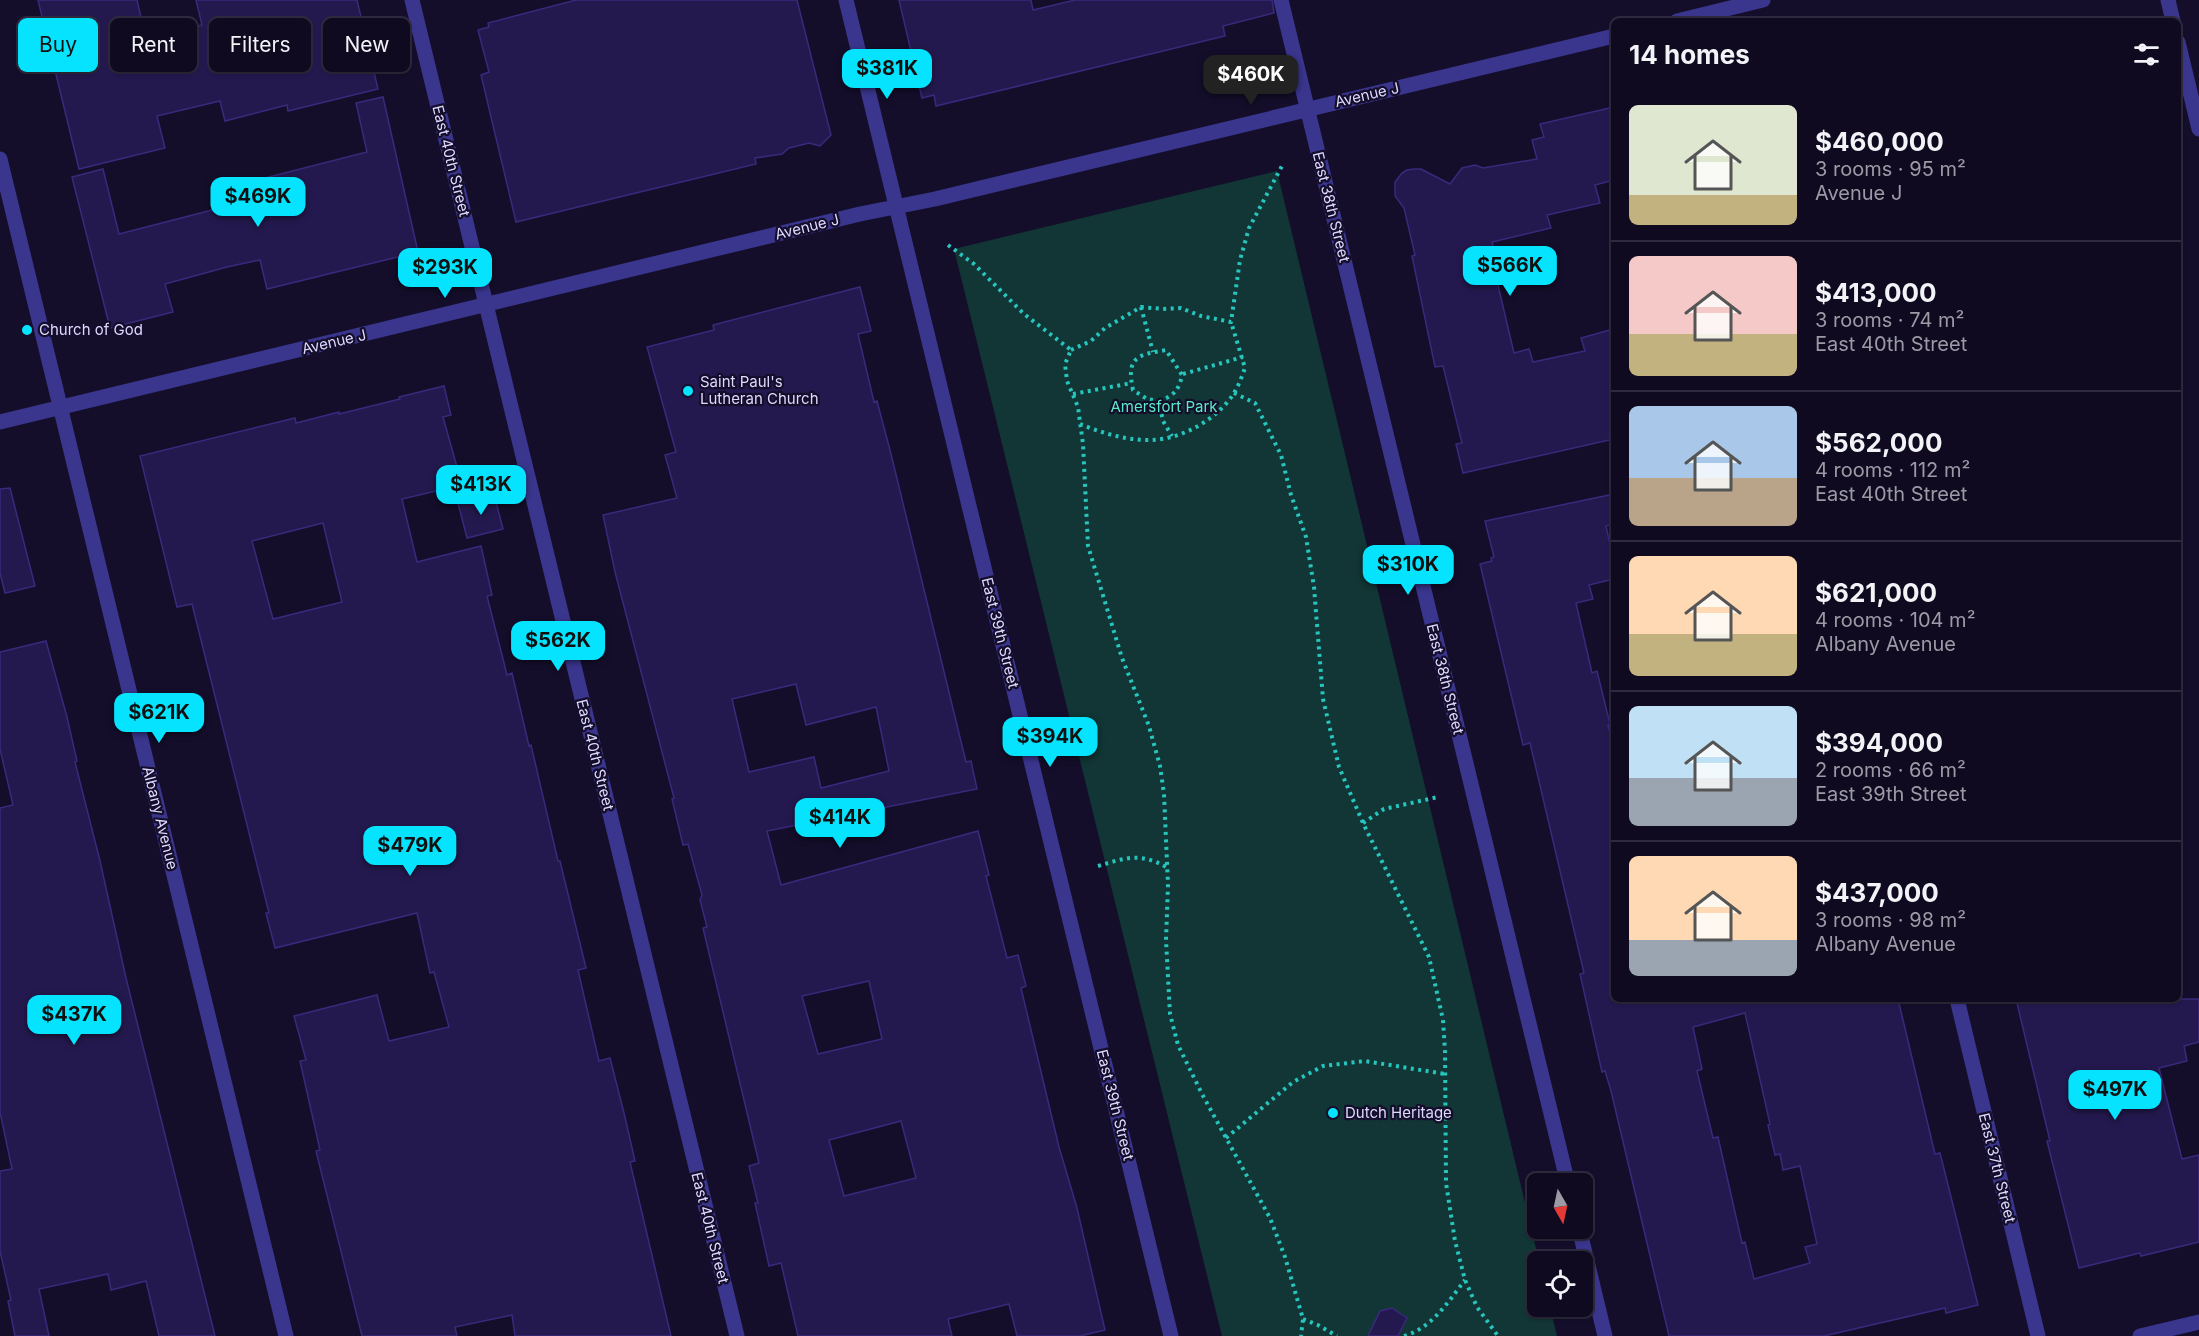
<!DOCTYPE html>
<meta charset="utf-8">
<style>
body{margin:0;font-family:Inter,sans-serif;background:#181329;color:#f1f3f6;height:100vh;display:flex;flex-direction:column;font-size:22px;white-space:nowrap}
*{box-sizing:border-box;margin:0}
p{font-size:20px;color:#9b9aa5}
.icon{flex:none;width:33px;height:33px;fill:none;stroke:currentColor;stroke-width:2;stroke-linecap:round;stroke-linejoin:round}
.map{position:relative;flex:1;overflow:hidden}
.details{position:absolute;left:1611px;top:18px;width:570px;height:984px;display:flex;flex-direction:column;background:#0f0a20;border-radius:9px;box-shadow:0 2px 4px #0004,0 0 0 2px #2f2b3e}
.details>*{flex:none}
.top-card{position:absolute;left:18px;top:18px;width:570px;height:54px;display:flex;gap:12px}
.needle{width:39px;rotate:171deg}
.controls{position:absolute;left:1527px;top:1173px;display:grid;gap:12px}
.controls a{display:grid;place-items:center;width:66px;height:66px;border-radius:9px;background:#0f0a20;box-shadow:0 2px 4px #0004,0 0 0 2px #2f2b3e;font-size:30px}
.price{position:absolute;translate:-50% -51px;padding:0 14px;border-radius:12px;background:#05e3ff;color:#111;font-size:20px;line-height:39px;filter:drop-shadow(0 2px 3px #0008)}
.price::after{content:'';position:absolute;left:50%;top:36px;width:18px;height:14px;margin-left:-9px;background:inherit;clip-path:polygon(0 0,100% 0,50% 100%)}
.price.active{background:#222;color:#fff}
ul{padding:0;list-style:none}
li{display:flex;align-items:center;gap:18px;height:150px;padding:0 18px}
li+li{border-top:2px solid #2f2b3e}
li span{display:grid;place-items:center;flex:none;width:168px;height:120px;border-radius:9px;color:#555}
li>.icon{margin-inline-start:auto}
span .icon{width:72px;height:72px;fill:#fffc;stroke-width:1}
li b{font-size:26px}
h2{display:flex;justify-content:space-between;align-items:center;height:72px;padding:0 18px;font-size:26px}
.tag{padding:0 21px;border-radius:9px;background:#0f0a20;box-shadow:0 2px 4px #0004,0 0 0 2px #2f2b3e;font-size:21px;line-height:54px}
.tag.active{background:#05e3ff;color:#111}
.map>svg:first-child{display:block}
.green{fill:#113635}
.building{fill:#24194e;stroke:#3a297c;stroke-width:1.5;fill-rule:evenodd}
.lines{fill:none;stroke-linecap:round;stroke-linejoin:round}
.path{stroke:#26c6be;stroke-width:4;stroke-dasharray:3 4.5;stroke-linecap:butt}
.minor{stroke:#3a368e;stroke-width:15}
.poi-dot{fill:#05e3ff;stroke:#140e2b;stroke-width:2}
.labels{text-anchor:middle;stroke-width:4.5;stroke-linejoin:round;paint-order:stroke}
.street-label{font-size:15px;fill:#ded9ff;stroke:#140e2b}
.poi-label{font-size:15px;fill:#ded9ff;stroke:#140e2b;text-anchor:start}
.park-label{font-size:15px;fill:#5aeac8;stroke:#140e2b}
</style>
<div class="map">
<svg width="2199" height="1336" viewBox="0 0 2199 1336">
<rect width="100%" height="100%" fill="#140e2b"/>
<!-- green -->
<path class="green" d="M1277,171L1539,1261L1538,1262V1306L1550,1307L1557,1336H1222L954,249Z"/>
<!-- building -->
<path class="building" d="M38,0H137L146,39L202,25L196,0H357L378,89L288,111L287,105L225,121L220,101L157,116L165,148L79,169Z
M576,0H797L831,135L820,146L809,143L789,148L782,154L755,158L756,164L516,222L481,75L489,72L478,30L489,27L488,23Z
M899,0H1031L1033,10L1075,0H1272L1274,13L1223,26L1225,36L936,106L934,95L922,98Z
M383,97L418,252L267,289L260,260L227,267L165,284L173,312L110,328L72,177L103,169L119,234L212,210L245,201L241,184L367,152L356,103Z
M1614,107V180L1595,185L1600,203L1547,215L1551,228L1492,242L1501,280L1497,281L1514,353L1529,349L1533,362L1585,351L1581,338L1610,330L1614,348V439L1463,473L1456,444L1462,443L1443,366L1435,367L1412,256L1415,255L1404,208L1395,196V182L1402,173L1407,170L1414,169H1421L1450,184L1462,168L1475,165L1483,168L1537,159L1532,140L1544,137L1540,124Z
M860,287L871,331L858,334L874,402L877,401L891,454L966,762L971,761L977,789L767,831L781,885L978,831L989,875L986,876L1007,958L1018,955L1026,986L1021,988L1059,1147L1077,1208L1105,1330L1080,1336H1017L1009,1304L948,1319L952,1336H798L781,1263L769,1266L755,1203H758L749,1166L759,1163L703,928L707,927L700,900L702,895L688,844L683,845L672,799L674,798L615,572L603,515L677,498L665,455L676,452L647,347L714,330L713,325ZM796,684L806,725L876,707L889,771L821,788L814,757L749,772L732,699ZM869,981L882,1039L818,1054L802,996ZM901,1121L916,1178L844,1196L829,1140Z
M444,386L451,415L443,417L462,485L402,499L417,562L481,546L492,595L487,596L507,675L512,673L529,746L531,745L558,861H560L586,968L578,970L599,1061L610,1058L624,1113L635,1161L630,1162L671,1336H515L512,1315L455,1327L457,1336H362L316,1151L320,1150L300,1061L306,1060L294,1016L377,995L389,1041L449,1027L434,972L430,973L417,913L275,948L266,913H269L192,604L177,607L140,456L295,418L296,423L339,412V414L400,399L399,397ZM323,523L342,602L273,619L252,541Z
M10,488L35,586L5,593L0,573V489Z
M494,494L503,529L467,538L458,503Z
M1614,494V524L1606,526L1614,563V579L1589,585L1593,599L1576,603L1592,673L1597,671L1610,724L1608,725L1614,750V999H1898L1935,1154L1940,1153L1978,1305L1946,1313L1945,1308L1824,1336H1669L1611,1091L1605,1071L1602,1072L1580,974L1584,973L1530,743L1523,745L1480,564L1492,561L1491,558L1494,557L1485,521ZM1745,1013L1770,1124L1768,1125L1775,1155L1780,1154L1783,1170L1800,1166L1817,1244L1805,1247L1810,1263L1754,1279L1745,1242L1742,1243L1718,1137L1713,1138L1697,1071L1702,1069L1693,1027Z
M46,641L67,717L77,761L75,762L100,861L126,978L215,1336H159L146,1281L111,1290L108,1274L39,1289L49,1336H15L8,1301L11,1300L0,1251V1171L12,1169L0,1112V808L13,805L0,749V652Z
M2016,999H2199V1042L2184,1046L2187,1061L2159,1068L2182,1159L2199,1155V1242L2141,1256L2140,1253L2079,1268L2047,1141H2050Z
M1392,1308L1407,1318L1398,1336H1368L1380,1311Z"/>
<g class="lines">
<!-- path -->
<path class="path" d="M948,245L974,264L1024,314L1071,350L1065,364L1067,381L1078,407L1083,444L1088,546L1122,658L1149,726L1160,766L1164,794L1168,885L1166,940L1170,1014L1178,1045L1202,1094L1270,1218L1285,1257L1303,1319L1301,1336
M1141,307L1153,352
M1071,350L1091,341L1105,328L1141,307L1163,309L1181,308L1201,316L1231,322L1240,260L1249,228L1283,164
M1183,374L1243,357
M1234,393L1255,403L1281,455L1291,495L1306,537L1314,587L1323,699L1339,767L1363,823L1429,957L1443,1020L1445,1051L1446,1183L1455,1241L1465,1280L1477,1307L1498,1336
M1073,394L1132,383
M1159,401C1174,396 1179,390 1182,375L1166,350C1137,355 1126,357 1133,390L1147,399L1159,401L1163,421L1172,436
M1080,424C1102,433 1128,441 1152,440C1182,439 1218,419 1234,393C1239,385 1242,376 1245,368L1231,322
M1363,823L1384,809L1438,797
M1098,866C1125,858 1140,852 1166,867
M1226,1138L1293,1082L1323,1066L1365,1061L1445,1074
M1303,1319L1318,1325L1337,1336
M1404,1336C1432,1328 1448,1302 1465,1280"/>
<!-- minor -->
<path class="minor" d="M412,0L737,1336
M846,0L1171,1336
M1281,0L1568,1184
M2168,0L2173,21
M1677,21L1763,0
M2178,42L2199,129
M0,159L286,1336
M0,422L860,214L935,199L1614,36
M1957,999L2038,1336
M1579,1228L1605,1336
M2140,1336L2199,1322"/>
</g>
<!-- markers -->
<g class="poi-dot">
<circle cx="27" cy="330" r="6"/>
<circle cx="688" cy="391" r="6"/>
<circle cx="1333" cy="1113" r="6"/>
</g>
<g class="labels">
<!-- street labels -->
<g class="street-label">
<text transform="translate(1367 95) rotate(-13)" y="5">Avenue J</text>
<text transform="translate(451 161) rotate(76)" y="5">East 40th Street</text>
<text transform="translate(1331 207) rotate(76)" y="5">East 38th Street</text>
<text transform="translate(807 227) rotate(-14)" y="5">Avenue J</text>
<text transform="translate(334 342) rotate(-13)" y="5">Avenue J</text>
<text transform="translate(1000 633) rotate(76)" y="5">East 39th Street</text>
<text transform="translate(1445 679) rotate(76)" y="5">East 38th Street</text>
<text transform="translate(595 755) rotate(76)" y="5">East 40th Street</text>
<text transform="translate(160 818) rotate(76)" y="5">Albany Avenue</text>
<text transform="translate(1115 1105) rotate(76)" y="5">East 39th Street</text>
<text transform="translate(1997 1168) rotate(76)" y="5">East 37th Street</text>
<text transform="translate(710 1228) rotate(76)" y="5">East 40th Street</text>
</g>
<!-- poi labels -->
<g class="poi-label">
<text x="39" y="335">Church of God</text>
<text x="700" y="387">Saint Paul's<tspan x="700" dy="17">Lutheran Church</tspan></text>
<text x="1345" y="1118">Dutch Heritage</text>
</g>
<!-- park labels -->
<g class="park-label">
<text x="1164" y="412">Amersfort Park</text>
</g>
</g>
</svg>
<div class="controls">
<a><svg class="needle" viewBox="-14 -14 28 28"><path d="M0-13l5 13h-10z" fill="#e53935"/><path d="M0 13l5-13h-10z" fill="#9b9aa5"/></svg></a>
<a><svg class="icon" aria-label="locate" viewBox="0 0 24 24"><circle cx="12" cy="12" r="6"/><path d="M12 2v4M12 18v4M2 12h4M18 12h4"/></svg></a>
</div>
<b class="price" style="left:887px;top:100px">$381K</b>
<b class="price active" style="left:1251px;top:106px">$460K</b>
<b class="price" style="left:258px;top:228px">$469K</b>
<b class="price" style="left:1510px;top:297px">$566K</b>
<b class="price" style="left:445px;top:299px">$293K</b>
<b class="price" style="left:481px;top:516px">$413K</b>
<b class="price" style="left:1408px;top:596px">$310K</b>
<b class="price" style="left:558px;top:672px">$562K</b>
<b class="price" style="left:159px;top:744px">$621K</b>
<b class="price" style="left:1050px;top:768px">$394K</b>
<b class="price" style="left:840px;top:849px">$414K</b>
<b class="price" style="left:410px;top:877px">$479K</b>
<b class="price" style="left:74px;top:1046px">$437K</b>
<b class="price" style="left:2115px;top:1121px">$497K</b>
<div class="top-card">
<a class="tag active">Buy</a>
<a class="tag">Rent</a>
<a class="tag">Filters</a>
<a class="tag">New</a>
</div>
<section class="details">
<h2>14 homes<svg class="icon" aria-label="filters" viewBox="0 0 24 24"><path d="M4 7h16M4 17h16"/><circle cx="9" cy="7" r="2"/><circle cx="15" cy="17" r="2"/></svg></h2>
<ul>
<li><span style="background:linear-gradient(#dfe7d0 75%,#c2b280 0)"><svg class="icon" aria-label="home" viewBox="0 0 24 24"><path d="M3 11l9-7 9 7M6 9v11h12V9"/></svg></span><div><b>$460,000</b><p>3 rooms · 95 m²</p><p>Avenue J</p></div></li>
<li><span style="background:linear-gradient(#f6c9c9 65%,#c2b280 0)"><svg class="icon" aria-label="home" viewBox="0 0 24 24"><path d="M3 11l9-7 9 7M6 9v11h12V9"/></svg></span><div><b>$413,000</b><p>3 rooms · 74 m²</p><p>East 40th Street</p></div></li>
<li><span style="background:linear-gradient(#a9c7e8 60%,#b9a48a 0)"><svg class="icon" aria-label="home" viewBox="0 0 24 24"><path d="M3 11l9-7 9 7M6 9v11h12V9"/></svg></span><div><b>$562,000</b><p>4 rooms · 112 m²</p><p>East 40th Street</p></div></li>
<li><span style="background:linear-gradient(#ffd9b3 65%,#c2b280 0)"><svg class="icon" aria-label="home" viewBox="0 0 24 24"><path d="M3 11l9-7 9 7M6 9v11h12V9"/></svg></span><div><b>$621,000</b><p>4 rooms · 104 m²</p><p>Albany Avenue</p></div></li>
<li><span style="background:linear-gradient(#bfe0f5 60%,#9aa5b1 0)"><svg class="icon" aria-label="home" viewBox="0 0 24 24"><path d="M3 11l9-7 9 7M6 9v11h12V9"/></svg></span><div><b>$394,000</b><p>2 rooms · 66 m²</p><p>East 39th Street</p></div></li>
<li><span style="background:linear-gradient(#ffd9b3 70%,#9aa5b1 0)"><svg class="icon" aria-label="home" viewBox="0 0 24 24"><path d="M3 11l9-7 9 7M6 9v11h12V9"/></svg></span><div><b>$437,000</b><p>3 rooms · 98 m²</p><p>Albany Avenue</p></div></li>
</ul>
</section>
</div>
